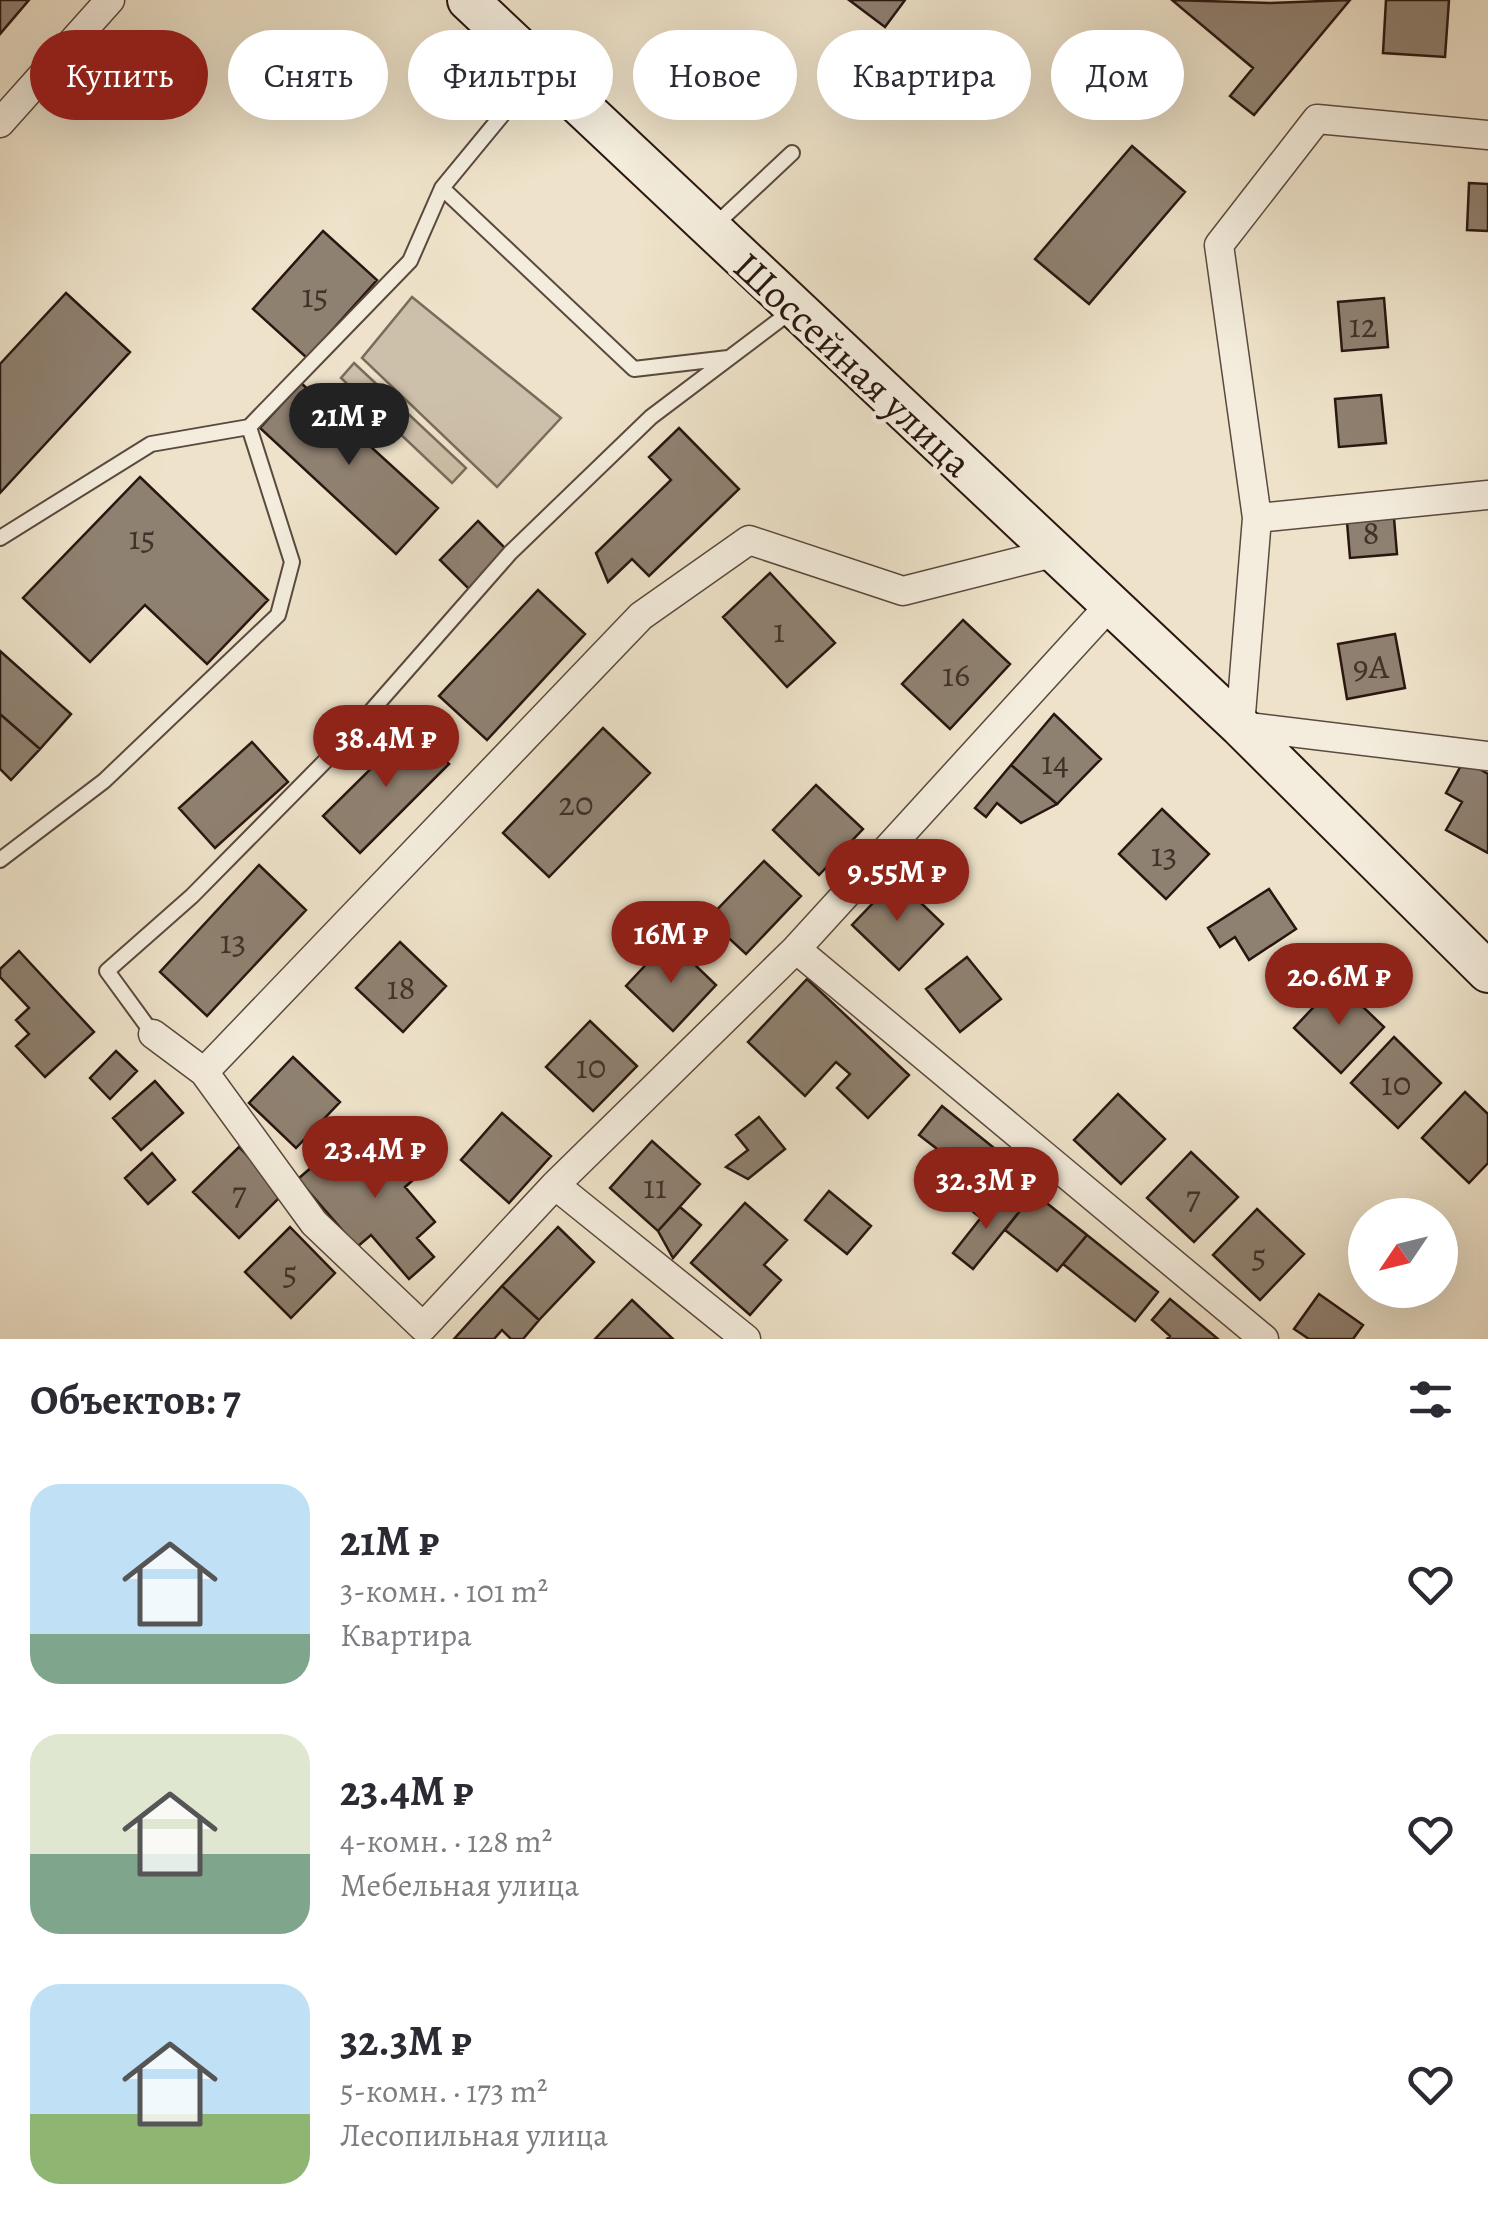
<!DOCTYPE html>
<html lang="ru">
<meta charset="utf-8">
<style>
body{margin:0;font-family:Alegreya,serif;background:#f2f2f3;color:#2b2b33;height:100vh;display:flex;flex-direction:column;font-size:38px;white-space:nowrap}
*{box-sizing:border-box;margin:0}
p{font-size:32px;color:#7c7c81}
.icon{flex:none;width:55px;height:55px;fill:none;stroke:currentColor;stroke-width:2;stroke-linecap:round;stroke-linejoin:round}
.map{position:relative;height:1339px;overflow:hidden}
.drawer{display:flex;flex-direction:column;background:#fff;flex:1}
.drawer>*{flex:none}
.top-card{position:absolute;left:30px;top:30px;width:1430px;height:90px;display:flex;gap:20px}
.needle{width:65px;rotate:235deg}
.tools{position:absolute;left:1348px;top:1198px;display:grid;gap:20px}
.tools a{display:grid;place-items:center;width:110px;height:110px;border-radius:50%;background:#fff;box-shadow:0 10px 40px #0002;font-size:50px}
.price{position:absolute;translate:-50% -85px;padding:0 22px;border-radius:35px;background:#8f2418;color:#fff;font-size:32px;line-height:65px;filter:drop-shadow(0 2px 5px #0008)}
.price::after{content:'';position:absolute;left:50%;top:60px;width:30px;height:22px;margin-left:-15px;background:inherit;clip-path:polygon(0 0,100% 0,50% 100%)}
.price.on{background:#222;color:#fff}
ul{padding:0;list-style:none}
li{display:flex;align-items:center;gap:30px;height:250px;padding:0 30px}
li span{display:grid;place-items:center;flex:none;width:280px;height:200px;border-radius:30px;color:#555}
li>.icon{margin-inline-start:auto}
span .icon{width:120px;height:120px;fill:#fffc;stroke-width:1}
li b{font-size:42px}
h2{display:flex;justify-content:space-between;align-items:center;height:120px;padding:0 30px;font-size:42px}
.tag{padding:0 35px;border-radius:45px;background:#fff;box-shadow:0 10px 40px #0002;font-size:35px;line-height:90px}
.tag.on{background:#8f2418;color:#fff}
.map>svg:first-child{display:block}
.green{fill:#cdc0aa;stroke:#7b6b5d;stroke-width:2.5}
.building{fill:#8f8171;stroke:#291610;stroke-width:2.5}
.lines{fill:none;stroke-linecap:round;stroke-linejoin:round}
.service-casing{stroke:#5a493e;stroke-width:18}
.minor-casing{stroke:#5a493e;stroke-width:31}
.secondary-casing{stroke:#291610;stroke-width:44}
.service{stroke:#f4eddd;stroke-width:14}
.minor{stroke:#f4eddd;stroke-width:28}
.secondary{stroke:#f4eddd;stroke-width:40}
.labels{text-anchor:middle;stroke-width:9;stroke-linejoin:round;paint-order:stroke}
.number-label{font-size:35px;fill:#423128}
.street-label{font-size:40px;fill:#291610;stroke:#f4eddd}
</style>
<div class="map">
<svg width="1488" height="1339" viewBox="0 0 1488 1339">
<rect width="100%" height="100%" fill="#eee3ca"/>
<filter id="stains"><feTurbulence type="fractalNoise" baseFrequency=".002" numOctaves="4"/><feColorMatrix values="0 0 0 0 .2 0 0 0 0 .09 0 0 0 0 .02 0 0 0 .5 -.17"/></filter>
<radialGradient id="worn" r=".72"><stop offset=".6" stop-color="#630" stop-opacity="0"/><stop offset="1" stop-color="#630" stop-opacity=".3"/></radialGradient>
<!-- green -->
<path class="green" d="M412,297L561,418L497,487L362,358Z
M354,363L466,468L452,483L341,378Z"/>
<!-- building -->
<path class="building" d="M0,0H29L0,34Z
M849,0H905L885,27Z
M1172,0L1270,3L1350,0L1254,115L1230,96L1253,68Z
M1386,0H1449L1445,57L1383,53Z
M1132,146L1185,192L1089,304L1035,259Z
M1469,183L1488,184V231L1467,230Z
M323,231L377,280L307,358L253,309Z
M66,293L130,352L0,493V364Z
M1384,298L1388,347L1342,351L1338,302Z
M301,383L438,508L396,554L260,428Z
M1381,395L1386,443L1339,447L1335,399Z
M679,428L739,489L649,576L632,559L608,582L596,553L671,480L649,457Z
M140,477L268,600L207,664L145,605L90,662L23,598Z
M1393,506L1397,554L1350,558L1346,510Z
M478,521L510,553L472,592L440,560Z
M770,573L835,643L787,687L723,617Z
M538,590L585,634L487,740L439,696Z
M963,620L1010,664L950,729L902,684Z
M1395,634L1405,688L1347,699L1338,644Z
M0,651L71,714L40,749L0,714Z
M0,714L40,749L11,780L0,769Z
M1054,714L1101,759L1057,804L1011,765Z
M413,727L449,764L360,853L323,816Z
M603,728L650,773L549,877L503,833Z
M252,742L288,782L215,848L179,808Z
M1464,760L1488,774V853L1446,830L1462,802L1446,793Z
M1011,765L1057,804L1021,823L997,803L986,817L975,808Z
M816,785L863,829L819,875L773,830Z
M1162,809L1209,854L1166,899L1119,854Z
M764,861L801,896L746,954L708,919Z
M259,865L306,910L207,1016L160,972Z
M896,879L943,924L899,970L852,925Z
M1269,889L1296,929L1249,960L1235,937L1220,947L1208,928Z
M669,940L716,985L673,1031L626,986Z
M400,942L446,986L403,1032L356,988Z
M19,951L94,1032L45,1077L16,1046L29,1034L16,1020L29,1008L0,977V969Z
M967,957L1001,999L960,1032L926,989Z
M807,979L909,1075L868,1118L837,1088L850,1074L836,1062L805,1096L748,1042Z
M1337,982L1384,1027L1341,1073L1294,1028Z
M590,1021L637,1066L593,1111L546,1067Z
M1394,1037L1441,1083L1398,1128L1351,1083Z
M116,1051L137,1071L110,1099L90,1078Z
M293,1057L340,1102L296,1148L249,1103Z
M155,1081L183,1113L141,1150L113,1118Z
M1465,1092L1488,1114V1163L1469,1183L1422,1138Z
M1118,1094L1165,1139L1121,1184L1074,1140Z
M942,1106L1020,1169L981,1218L937,1183L954,1162L919,1135Z
M502,1113L551,1156L509,1203L461,1160Z
M759,1117L785,1149L748,1179L726,1167L748,1150L736,1135Z
M372,1138L391,1159L407,1145L427,1168L405,1187L435,1222L417,1238L434,1257L409,1279L371,1235L357,1247L298,1179L328,1153L340,1166Z
M652,1141L700,1184L658,1231L610,1188Z
M239,1147L284,1193L239,1238L193,1192Z
M1191,1152L1238,1197L1194,1242L1147,1198Z
M152,1153L175,1180L148,1204L125,1178Z
M829,1191L871,1226L847,1254L805,1220Z
M1034,1193L1087,1235L1057,1271L1005,1230Z
M998,1196L1019,1212L973,1269L953,1253Z
M745,1203L787,1240L764,1265L781,1280L750,1315L691,1263Z
M680,1207L701,1225L673,1258L658,1231Z
M1257,1209L1304,1254L1260,1300L1213,1255Z
M290,1227L335,1273L291,1318L245,1272Z
M558,1227L594,1262L539,1320L502,1286Z
M1087,1235L1158,1292L1135,1321L1063,1264Z
M502,1286L539,1320L523,1339H511L502,1330L494,1339H454Z
M1319,1294L1363,1325L1353,1339H1309L1294,1329Z
M1170,1299L1218,1339H1167L1170,1336L1152,1320Z
M632,1300L673,1339H595Z"/>
<g class="lines">
<defs>
<path id="service" d="M442,188L634,369L728,358
M712,228L792,153
M0,538L151,444L249,427L410,261L442,188L540,69
M0,860L104,781L278,615L292,562L249,427
M153,1034L107,971L192,896L344,742L510,553L651,417L794,309"/>
<path id="minor" d="M0,123L110,0
M1488,135L1317,119L1219,245L1257,518L1240,726L1488,756
M1257,518L1488,495
M796,949L1264,1339
M153,1034L204,1072L314,1223L423,1327L555,1185L796,949L1110,605
M204,1072L641,616L749,540L903,591L1053,553
M555,1185L746,1339"/>
<path id="secondary" d="M468,0L1240,726L1488,972"/>
</defs>
<!-- service casing -->
<use href="#service" class="service-casing"/>
<!-- minor casing -->
<use href="#minor" class="minor-casing"/>
<!-- secondary casing -->
<use href="#secondary" class="secondary-casing"/>
<!-- service -->
<use href="#service" class="service"/>
<!-- minor -->
<use href="#minor" class="minor"/>
<!-- secondary -->
<use href="#secondary" class="secondary"/>
</g>
<g class="labels">
<!-- number labels -->
<g class="number-label">
<text x="315" y="307">15</text>
<text x="1363" y="337">12</text>
<text x="1371" y="544">8</text>
<text x="142" y="549">15</text>
<text x="779" y="642">1</text>
<text x="1371" y="678">9А</text>
<text x="956" y="686">16</text>
<text x="1055" y="774">14</text>
<text x="576" y="815">20</text>
<text x="1164" y="866">13</text>
<text x="233" y="953">13</text>
<text x="401" y="999">18</text>
<text x="591" y="1078">10</text>
<text x="1396" y="1095">10</text>
<text x="655" y="1198">11</text>
<text x="239" y="1205">7</text>
<text x="1193" y="1209">7</text>
<text x="1259" y="1267">5</text>
<text x="290" y="1284">5</text>
</g>
<!-- street labels -->
<g class="street-label">
<text transform="translate(853 364) rotate(43)" y="14">Шоссейная улица</text>
</g>
</g>
<rect width="100%" height="100%" filter="url(#stains)"/>
<rect width="100%" height="100%" fill="url(#worn)"/>
</svg>
<div class="tools">
<a><svg class="needle" viewBox="-14 -14 28 28"><path d="M0-13l5 13h-10z" fill="#e53935"/><path d="M0 13l5-13h-10z" fill="#7c7c81"/></svg></a>
</div>
<b class="price on" style="left:349px;top:468px">21M ₽</b>
<b class="price" style="left:386px;top:790px">38.4M ₽</b>
<b class="price" style="left:897px;top:924px">9.55M ₽</b>
<b class="price" style="left:671px;top:986px">16M ₽</b>
<b class="price" style="left:1339px;top:1028px">20.6M ₽</b>
<b class="price" style="left:375px;top:1201px">23.4M ₽</b>
<b class="price" style="left:986px;top:1232px">32.3M ₽</b>
<div class="top-card">
<a class="tag on">Купить</a>
<a class="tag">Снять</a>
<a class="tag">Фильтры</a>
<a class="tag">Новое</a>
<a class="tag">Квартира</a>
<a class="tag">Дом</a>
</div>
</div>
<section class="drawer">
<h2>Объектов: 7<svg class="icon" aria-label="filters" viewBox="0 0 24 24"><path d="M4 7h16M4 17h16"/><circle cx="9" cy="7" r="2"/><circle cx="15" cy="17" r="2"/></svg></h2>
<ul>
<li><span style="background:linear-gradient(#bfe0f5 75%,#7fa58c 0)"><svg class="icon" aria-label="home" viewBox="0 0 24 24"><path d="M3 11l9-7 9 7M6 9v11h12V9"/></svg></span><div><b>21M ₽</b><p>3-комн. · 101 m²</p><p>Квартира</p></div><svg class="icon" aria-label="heart" viewBox="0 0 24 24"><path d="M12 20l-8-8c-3-5 5-10 8-4 3-6 11-1 8 4z"/></svg></li>
<li><span style="background:linear-gradient(#dfe7d0 60%,#7fa58c 0)"><svg class="icon" aria-label="home" viewBox="0 0 24 24"><path d="M3 11l9-7 9 7M6 9v11h12V9"/></svg></span><div><b>23.4M ₽</b><p>4-комн. · 128 m²</p><p>Мебельная улица</p></div><svg class="icon" aria-label="heart" viewBox="0 0 24 24"><path d="M12 20l-8-8c-3-5 5-10 8-4 3-6 11-1 8 4z"/></svg></li>
<li><span style="background:linear-gradient(#bfe0f5 65%,#8fb573 0)"><svg class="icon" aria-label="home" viewBox="0 0 24 24"><path d="M3 11l9-7 9 7M6 9v11h12V9"/></svg></span><div><b>32.3M ₽</b><p>5-комн. · 173 m²</p><p>Лесопильная улица</p></div><svg class="icon" aria-label="heart" viewBox="0 0 24 24"><path d="M12 20l-8-8c-3-5 5-10 8-4 3-6 11-1 8 4z"/></svg></li>
</ul>
</section>
